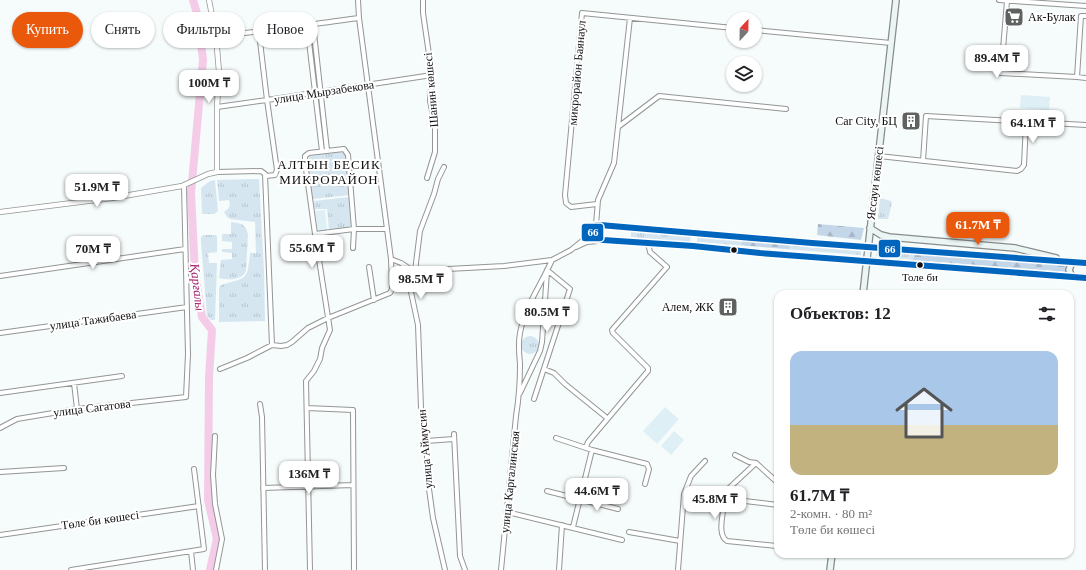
<!DOCTYPE html>
<html lang="ru">
<meta charset="utf-8">
<style>
body{margin:0;font-family:Georgia,serif;background:#f2f2f2;color:#202124;height:100vh;display:flex;flex-direction:column;font-size:15px;white-space:nowrap}
*{box-sizing:border-box;margin:0}
p{font-size:13px;color:#757577}
.icon{flex:none;width:22px;height:22px;fill:none;stroke:currentColor;stroke-width:2;stroke-linecap:round;stroke-linejoin:round}
.map{position:relative;flex:1;overflow:hidden}
.details{position:absolute;left:774px;top:290px;width:300px;height:268px;display:flex;flex-direction:column;background:#fff;border-radius:12px;box-shadow:0 1px 3px #0004}
.details>*{flex:none}
.guide{position:absolute;left:12px;top:12px;width:380px;height:36px;display:flex;gap:8px}
.needle{width:26px;rotate:22deg}
.buttons{position:absolute;left:726px;top:12px;display:grid;gap:8px}
.buttons a{display:grid;place-items:center;width:36px;height:36px;border-radius:50%;background:#fff;box-shadow:0 1px 3px #0004;font-size:20px}
.price{position:absolute;translate:-50% -34px;padding:0 9px;border-radius:8px;background:#fff;color:#222;font-size:13px;line-height:26px;filter:drop-shadow(0 1px 2px #0008)}
.price::after{content:'';position:absolute;left:50%;top:24px;width:12px;height:9px;margin-left:-6px;background:inherit;clip-path:polygon(0 0,100% 0,50% 100%)}
.price.active{background:#ea580c;color:#fff}
ul{padding:0;list-style:none}
li{display:grid;align-content:center;gap:8px;height:212px;padding:0 16px}
li+li{border-top:1px solid #e0e0e0}
li span{display:grid;place-items:center;height:124px;border-radius:12px;color:#555}
li>.icon{margin-inline-start:auto}
span .icon{width:72px;height:72px;fill:#fffc;stroke-width:1}
li b{font-size:17px}
h2{display:flex;justify-content:space-between;align-items:center;height:48px;padding:0 16px;font-size:17px}
.pill{padding:0 14px;border-radius:18px;background:#fff;box-shadow:0 1px 3px #0004;font-size:14px;line-height:36px}
.pill.active{background:#ea580c;color:#fff}
.map>svg:first-child{display:block}
.grass{fill:url(#grass-tufts)}
.forest{fill:url(#forest-firs)}
.pitch{fill:#dfeff6}
.lines{fill:none;stroke-linecap:round;stroke-linejoin:round}
.river{stroke:#f5cce7;stroke-width:8}
.minor-casing{stroke:#939695;stroke-width:6}
.tertiary-casing{stroke:#939695;stroke-width:6}
.secondary-casing{stroke:#898c8c;stroke-width:8}
.minor{stroke:#fefffe;stroke-width:4}
.tertiary{stroke:#fefffe;stroke-width:4.5}
.secondary{stroke:#ebf5f4;stroke-width:5.5}
.bus-1-casing{stroke:#fff;stroke-width:9}
.bus-1{stroke:#0065bd;stroke-width:6}
.bus-dot{fill:#0f0f0f;stroke:#fff;stroke-width:1.5}
.labels{text-anchor:middle;stroke-width:4;stroke-linejoin:round;paint-order:stroke}
.bus-label{font-size:11px;fill:#0f0f0f;stroke:#fff}
.poi-label{font-size:12px;fill:#0f0f0f;stroke:#fff;text-anchor:end}
.street-label{font-size:12px;fill:#0f0f0f;stroke:#fff}
.neighbourhood-label{font-size:13px;letter-spacing:1px;fill:#0f0f0f;stroke:#fff}
.water-label{font-size:13px;font-style:italic;fill:#a01967;stroke:#fff}
.line-badge{stroke:#fff;stroke-width:1.5}
.badge-label{font-size:11px;text-anchor:middle;font-weight:bold;fill:#fff}
</style>
<div class="map">
<svg width="1086" height="570" viewBox="0 0 1086 570">
<defs>
<pattern id="grass-tufts" width="24" height="20" patternUnits="userSpaceOnUse"><rect width="24" height="20" fill="#d5e6f1"/><path d="M3 7l-1-3M5 7V3M7 7l1-3M15 17l-1-3M17 17v-4M19 17l1-3" fill="none" stroke="#b6c4cd"/></pattern>
<pattern id="forest-firs" width="22" height="20" patternUnits="userSpaceOnUse"><rect width="22" height="20" fill="#c4d7e9"/><path d="M5 1l3.5 6h-7zM16 11l3.5 6h-7z" fill="#a7b7c7"/></pattern>
</defs>
<rect width="100%" height="100%" fill="#f5fcfb"/>
<!-- grass -->
<path class="grass" d="M342,152L348,157L351,195L312,199L308,163L309,158L311,156Z
M259,179L264,271L265,321L219,322V288L221,285C247,277 247,282 250,253H256L255,222L230,219L227,217L224,212C229,209 231,206 229,200L219,201L217,180Z
M215,180L218,211L214,214H202L201,188L210,181Z
M349,197L351,224V227L329,229L327,209H315L314,201Z
M880,198L891,201L892,203L888,219H878Z
M231,222C241,223 246,224 248,235L246,271C241,281 228,280 219,278L221,260L232,259V253L222,252V249H232V242L222,241V234H231Z
M631,230L691,235L690,243L631,237Z
M203,235H216L217,237V252L208,253L209,263H217L215,320H211L207,316L201,241V237Z
M697,235L861,249V255L697,242Z
M877,250L914,253L913,260L876,256Z
M521 345a9 9 0 1 1 18 0a9 9 0 1 1-18 0Z"/>
<!-- forest -->
<path class="forest" d="M818,224L864,228L861,240L817,235Z
M744,239L790,243L789,249L741,245Z
M914,253L1068,265L1067,268L1068,272L913,260Z"/>
<!-- pitch -->
<path class="pitch" d="M1010,55L1021,56L1020,70L1009,69Z
M1021,95L1050,97L1049,110L1020,108Z
M325,210L327,230L318,231L315,211Z
M665,407L679,419L657,444L643,431Z
M674,431L684,440L671,455L661,446Z"/>
<g class="lines">
<!-- river -->
<path class="river" d="M193,0L198,17L203,60L191,193L195,274L202,317L212,330L209,377L208,500L217,539L210,570"/>
<defs>
<path id="minor" d="M358,0L359,18L387,229
M423,0V13L432,75L430,101L435,126V152L427,178
M999,0L1086,6
M1007,1L1001,73L1077,77
M1086,16H1081L1077,77L1086,78
M313,24L327,150
M307,25L322,151
M755,30L891,43
M259,33L267,100L277,170L275,175L266,176
M216,36C264,32 312,24 359,18
M217,107L267,100L432,75
M618,127L659,96L786,109
M879,156L1017,171L1021,169L1024,165L1026,122
M923,161L926,116L1086,125
M217,172L261,171L265,174L272,345
M597,204L571,207L566,203L565,195L582,13L733,28
M315,234L305,162V156L309,153L344,149L348,155L354,229L353,248
M603,240L596,239L592,234L596,225L598,200L614,163L630,18
M576,247L587,242L598,241
M369,267L374,300
M415,271L420,231L434,194L438,179L444,167
M419,275L411,292L418,325L421,408L426,441L429,489L433,518L445,570
M419,275L448,269L504,266L552,260L571,250L582,241L593,227
M0,276L185,249
M0,333L187,307
M220,369L247,358L272,345L281,346L287,345L292,342L308,328L328,318L390,293L392,289L391,259
M544,369L554,373L565,384L607,418
M74,383L77,409
M0,393L122,376
M520,393L540,351L542,342L547,272
M534,399L570,289L547,270
M260,404L262,417L265,570
M307,408L353,410L354,570
M0,428L17,419L77,409L186,397L188,354L184,186
M454,434L460,556L465,570
M215,436L213,475L215,504L222,539L216,570
M556,438L592,450L647,464L649,469L645,484
M426,441L454,439
M586,447L588,442L648,371V368L613,333L612,330L667,267L650,252L648,243
M735,455L749,462L756,463
M0,472L64,468
M263,488L353,485
M547,491L618,509
M725,501L727,490L756,463L778,483
M507,512L622,540
M573,527L592,450
M629,532L680,541
M0,535L199,506
M777,546L727,541C717,535 723,515 724,504L725,501L728,499L778,505
M191,551L193,570
M71,570L204,549L194,469
M310,570L306,381L314,371L320,359L322,348L330,330L315,234L354,229H387L391,259L401,263L419,275
M501,570L516,416C519,398 520,382 520,364C519,354 518,343 520,333C525,306 541,285 552,260
M559,570L562,525
M678,570L684,494L691,476L705,461"/>
<path id="tertiary" d="M0,212L112,198L182,186L208,174L217,172V107L219,72L216,36L209,0
M603,240L693,246L866,261"/>
<path id="secondary" d="M870,228L881,235L889,237L1015,248L1056,258
M868,247L1086,263
M866,261L1086,278
M1072,262L1069,270L1072,277
M863,294L896,0
M830,570L832,554"/>
</defs>
<!-- minor casing -->
<use href="#minor" class="minor-casing"/>
<!-- tertiary casing -->
<use href="#tertiary" class="tertiary-casing"/>
<!-- secondary casing -->
<use href="#secondary" class="secondary-casing"/>
<!-- minor -->
<use href="#minor" class="minor"/>
<!-- tertiary -->
<use href="#tertiary" class="tertiary"/>
<!-- secondary -->
<use href="#secondary" class="secondary"/>
<defs>
<path id="bus-1" d="M1086,263L812,243L600,225H596L592,234L596,239L603,240L693,246L760,253L1086,278"/>
</defs>
<!-- bus-1 casing -->
<use href="#bus-1" class="bus-1-casing"/>
<!-- bus-1 -->
<use href="#bus-1" class="bus-1"/>
</g>
<!-- icons -->
<defs>
<symbol id="supermarket-square" viewBox="-11 -11 22 22"><rect x="-9" y="-9" width="18" height="18" rx="4" fill="#606262" stroke="#fff"/><path d="M-6-5.5h2.5l.6 2H6L4.5 2H-2.5L-4.4-4H-6ZM-1.5 3.2a1.3 1.3 0 1 0 .1 0ZM3 3.2a1.3 1.3 0 1 0 .1 0Z" fill="#fff"/></symbol>
<symbol id="building-square" viewBox="-11 -11 22 22"><rect x="-9" y="-9" width="18" height="18" rx="4" fill="#606262" stroke="#fff"/><path d="M-4-6H4V6H1V3H-1V6H-4ZM-2.5-4.3h1.7v1.8h-1.7ZM.8-4.3h1.7v1.8H.8ZM-2.5-1h1.7V.8h-1.7ZM.8-1h1.7V.8H.8Z" fill="#fff"/></symbol>
</defs>
<g fill-rule="evenodd">
<use href="#supermarket-square" x="1003" y="6" width="22" height="22"/>
<use href="#building-square" x="900" y="110" width="22" height="22"/>
<use href="#building-square" x="717" y="296" width="22" height="22"/>
</g>
<!-- markers -->
<g class="bus-dot">
<circle cx="734" cy="250" r="3.5"/>
<circle cx="920" cy="265" r="3.5"/>
</g>
<g class="labels">
<!-- bus labels -->
<g class="bus-label">
<text x="920" y="281">Толе би</text>
</g>
<!-- poi labels -->
<g class="poi-label">
<text x="1028" y="21" text-anchor="start">Ак-Булак</text>
<text x="897" y="125">Car City, БЦ</text>
<text x="714" y="311">Алем, ЖК</text>
</g>
<!-- street labels -->
<g class="street-label">
<text transform="translate(577 73) rotate(-85)" y="4">микрорайон Баянаул</text>
<text transform="translate(431 90) rotate(-95)" y="4">Шанин көшесі</text>
<text transform="translate(324 92) rotate(-9)" y="4">улица Мырзабекова</text>
<text transform="translate(875 183) rotate(-83)" y="4">Яссауи көшесі</text>
<text transform="translate(93 320) rotate(-8)" y="4">улица Тажибаева</text>
<text transform="translate(92 408) rotate(-7)" y="4">улица Сагатова</text>
<text transform="translate(425 449) rotate(-95)" y="4">улица Аймусин</text>
<text transform="translate(510 482) rotate(-84)" y="4">улица Каргалинская</text>
<text transform="translate(100 520) rotate(-8)" y="4">Төле би көшесі</text>
</g>
<!-- neighbourhood labels -->
<g class="neighbourhood-label">
<text x="329" y="169">АЛТЫН БЕСИК<tspan x="329" dy="15">МИКРОРАЙОН</tspan></text>
</g>
<!-- water labels -->
<g class="water-label">
<text transform="translate(198 287) rotate(83)" y="5">Қарғалы</text>
</g>
</g>
<g class="line-badge">
<rect x="581" y="223" width="23" height="19" rx="4" fill="#0065bd"/>
<rect x="878" y="239" width="23" height="19" rx="4" fill="#0065bd"/>
</g>
<g class="badge-label">
<text x="593" y="236">66</text>
<text x="890" y="253">66</text>
</g>
</svg>
<div class="buttons">
<a><svg class="needle" viewBox="-14 -14 28 28"><path d="M0-13l5 13h-10z" fill="#e53935"/><path d="M0 13l5-13h-10z" fill="#757577"/></svg></a>
<a><svg class="icon" aria-label="layers" viewBox="0 0 24 24"><path d="M12 4l9 5-9 5-9-5zM3 14l9 5 9-5"/></svg></a>
</div>
<b class="price" style="left:997px;top:79px">89.4M ₸</b>
<b class="price" style="left:209px;top:104px">100M ₸</b>
<b class="price" style="left:1033px;top:144px">64.1M ₸</b>
<b class="price" style="left:97px;top:208px">51.9M ₸</b>
<b class="price active" style="left:978px;top:246px">61.7M ₸</b>
<b class="price" style="left:312px;top:269px">55.6M ₸</b>
<b class="price" style="left:93px;top:270px">70M ₸</b>
<b class="price" style="left:421px;top:300px">98.5M ₸</b>
<b class="price" style="left:547px;top:333px">80.5M ₸</b>
<b class="price" style="left:309px;top:495px">136M ₸</b>
<b class="price" style="left:597px;top:512px">44.6M ₸</b>
<b class="price" style="left:715px;top:520px">45.8M ₸</b>
<div class="guide">
<a class="pill active">Купить</a>
<a class="pill">Снять</a>
<a class="pill">Фильтры</a>
<a class="pill">Новое</a>
</div>
<section class="details">
<h2>Объектов: 12<svg class="icon" aria-label="filters" viewBox="0 0 24 24"><path d="M4 7h16M4 17h16"/><circle cx="9" cy="7" r="2"/><circle cx="15" cy="17" r="2"/></svg></h2>
<ul>
<li><span style="background:linear-gradient(#a9c7e8 60%,#c2b280 0)"><svg class="icon" aria-label="home" viewBox="0 0 24 24"><path d="M3 11l9-7 9 7M6 9v11h12V9"/></svg></span><div><b>61.7M ₸</b><p>2-комн. · 80 m²</p><p>Төле би көшесі</p></div></li>
</ul>
</section>
</div>
